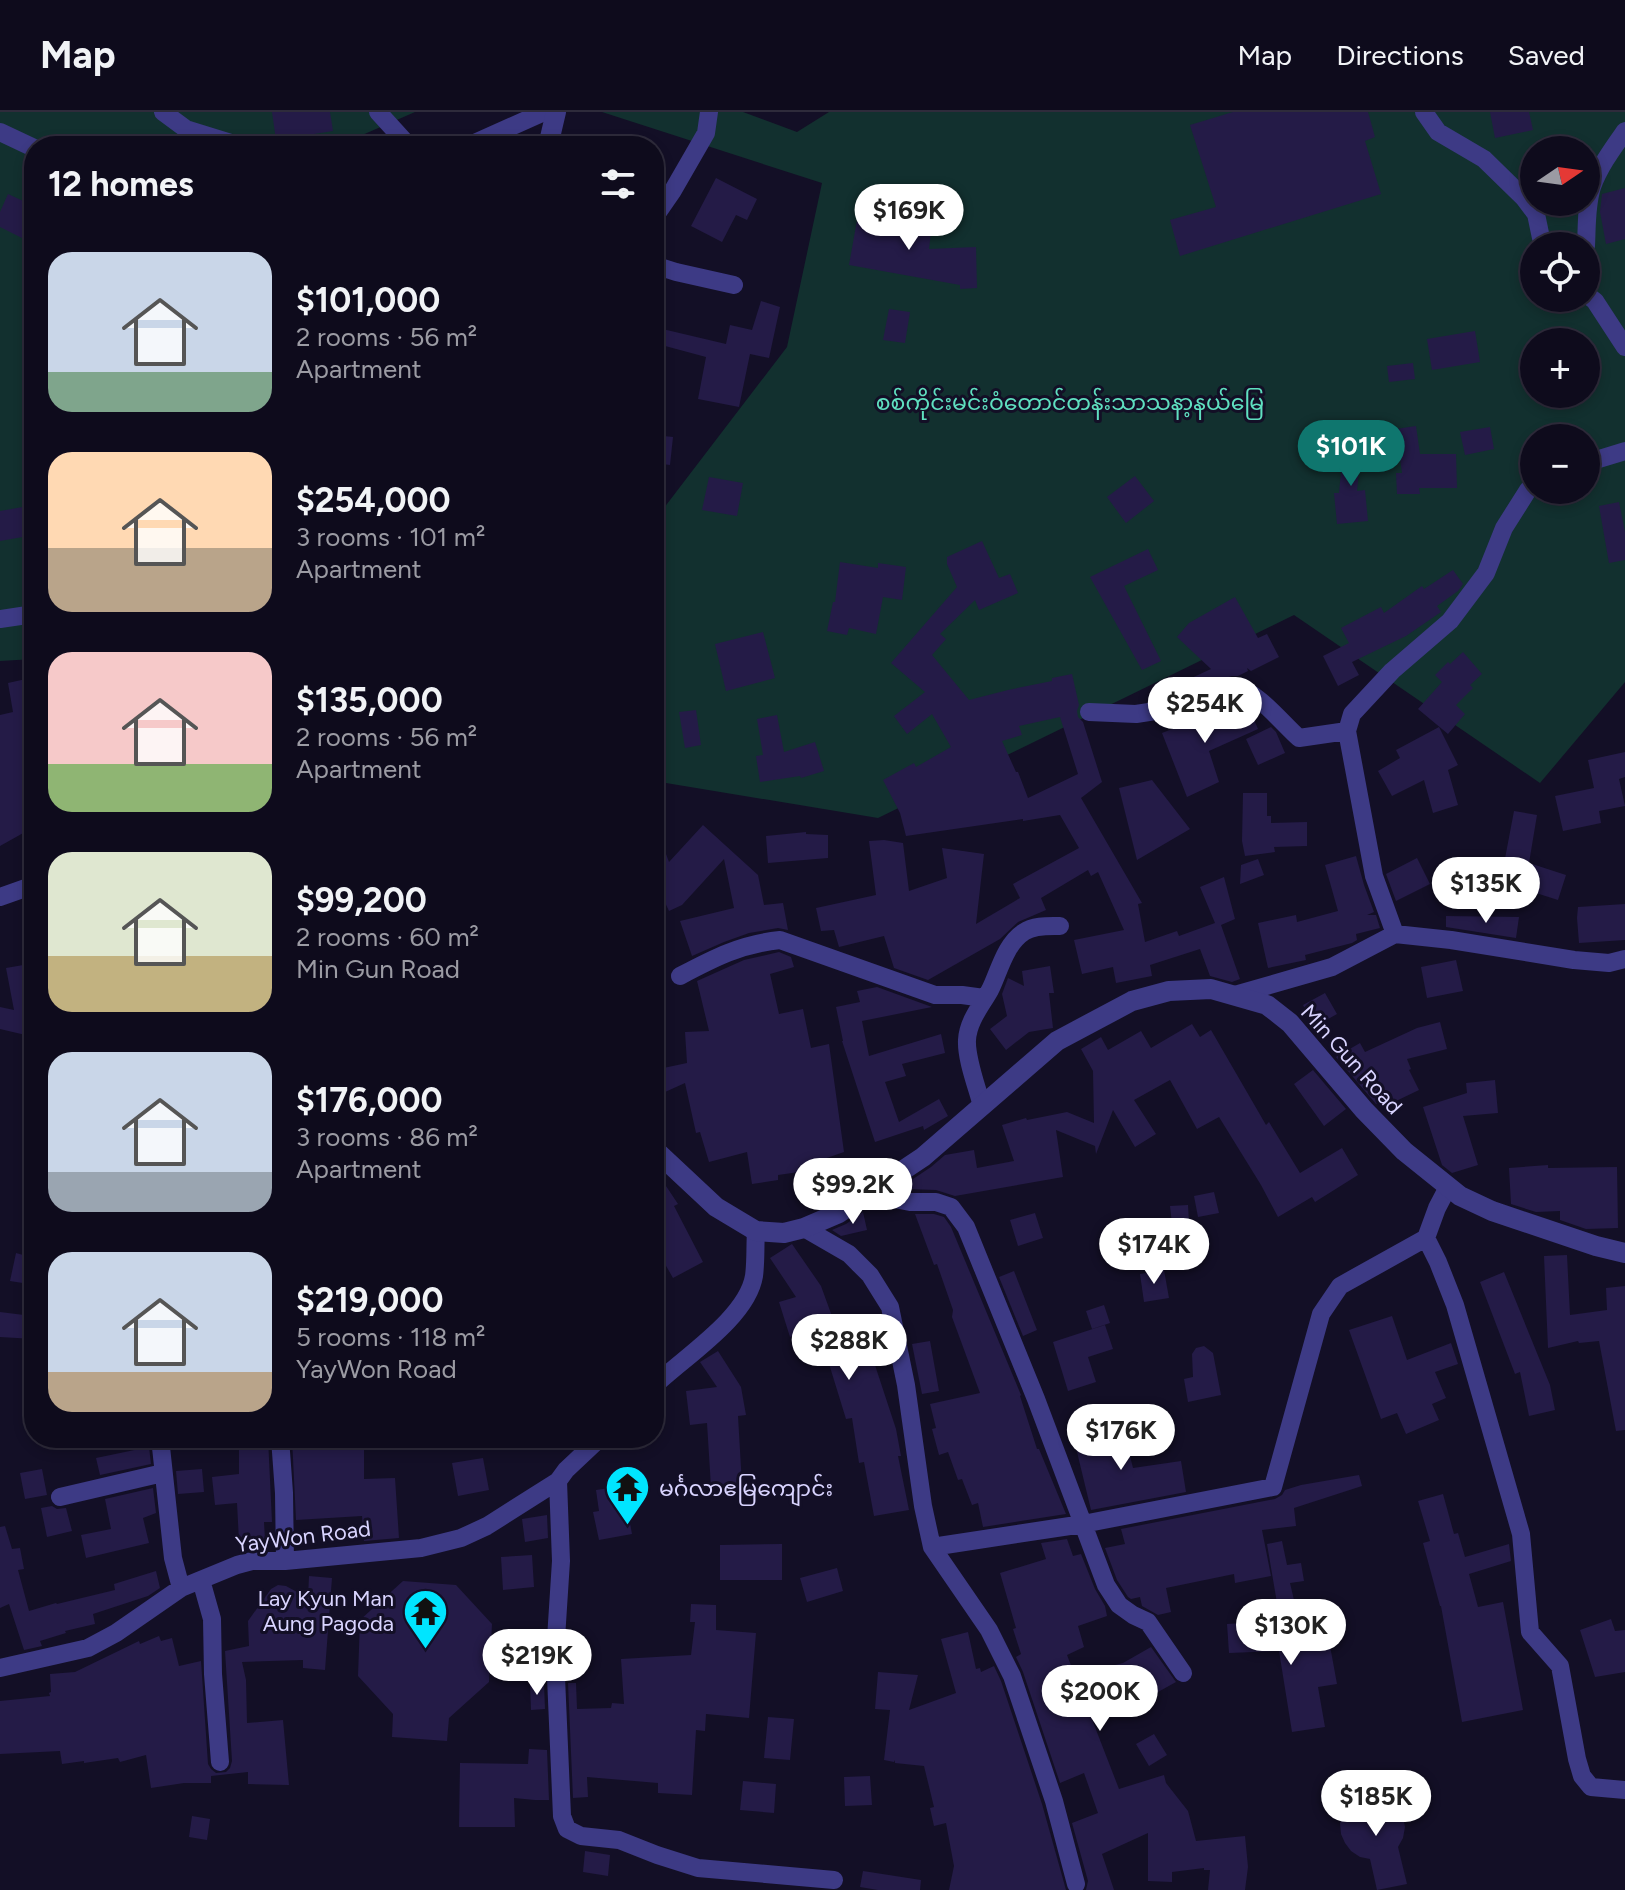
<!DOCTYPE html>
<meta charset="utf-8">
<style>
body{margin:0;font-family:Figtree,"Noto Sans Myanmar",sans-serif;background:#171425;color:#f1f3f6;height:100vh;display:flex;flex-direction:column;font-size:30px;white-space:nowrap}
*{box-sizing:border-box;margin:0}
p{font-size:26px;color:#9b9ba3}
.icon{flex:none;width:44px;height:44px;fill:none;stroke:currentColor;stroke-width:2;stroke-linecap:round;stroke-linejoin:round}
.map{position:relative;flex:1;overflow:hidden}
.side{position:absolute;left:24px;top:24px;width:640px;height:1312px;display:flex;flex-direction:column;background:#0e0b1c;border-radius:32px;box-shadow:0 4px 12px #0003,0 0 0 2px #2e2b3b}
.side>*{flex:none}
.needle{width:52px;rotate:77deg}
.buttons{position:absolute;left:1520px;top:24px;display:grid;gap:16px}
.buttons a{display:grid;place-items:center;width:80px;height:80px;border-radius:50%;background:#0e0b1c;box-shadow:0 4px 12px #0003,0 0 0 2px #2e2b3b;font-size:40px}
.price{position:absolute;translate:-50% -68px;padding:0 18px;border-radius:28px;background:#fff;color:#222;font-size:26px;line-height:52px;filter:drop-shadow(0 2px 4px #0008)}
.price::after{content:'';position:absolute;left:50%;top:48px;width:24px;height:18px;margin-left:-12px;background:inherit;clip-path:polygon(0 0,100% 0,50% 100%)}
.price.active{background:#0f766e;color:#fff}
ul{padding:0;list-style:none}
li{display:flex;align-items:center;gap:24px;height:200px;padding:0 24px}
li span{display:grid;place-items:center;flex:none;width:224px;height:160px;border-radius:24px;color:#555}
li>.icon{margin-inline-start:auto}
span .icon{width:96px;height:96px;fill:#fffc;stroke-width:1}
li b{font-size:34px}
h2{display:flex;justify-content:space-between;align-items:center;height:96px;padding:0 24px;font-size:34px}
header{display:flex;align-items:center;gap:48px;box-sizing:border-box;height:112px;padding:0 40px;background:#0e0b1c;border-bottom:2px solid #2e2b3b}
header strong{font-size:38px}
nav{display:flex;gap:44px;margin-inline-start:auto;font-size:28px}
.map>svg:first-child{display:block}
.green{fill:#12302f;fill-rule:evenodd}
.building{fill:#241b47;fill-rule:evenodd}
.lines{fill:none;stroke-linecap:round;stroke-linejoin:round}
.minor{stroke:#3d3a85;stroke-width:18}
.tertiary{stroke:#3d3a85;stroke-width:20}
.labels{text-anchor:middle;stroke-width:6;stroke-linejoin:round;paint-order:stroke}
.park-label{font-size:22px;fill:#5fe0c0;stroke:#130f26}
.street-label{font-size:22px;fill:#d9d4ff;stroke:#130f26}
.poi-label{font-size:22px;fill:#d9d4ff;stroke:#130f26;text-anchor:start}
</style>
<header>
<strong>Map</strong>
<nav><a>Map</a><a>Directions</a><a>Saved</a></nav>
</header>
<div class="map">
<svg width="1625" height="1778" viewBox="0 0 1625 1778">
<rect width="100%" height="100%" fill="#130f26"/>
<!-- green -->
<path class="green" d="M0,0H415L337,34H34V547L0,549Z
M602,0H743L797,20L829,0H1625V570L1540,671L1294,503L878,706L654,669V409L787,235L822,71ZM1534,38H1586V90H1534ZM1534,134H1586V186H1534ZM1534,230H1586V282H1534ZM1534,326H1586V378H1534Z"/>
<!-- building -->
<path class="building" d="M272,0H330L333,19L276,28Z
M1233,0H1368L1375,25L1365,29L1381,82L1180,144L1170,108L1216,95L1190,13Z
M1490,0H1529L1533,18L1495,26Z
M716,66L757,87L747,108L736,103L722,130L691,114Z
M1625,76V127L1606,132L1600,100L1602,82Z
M8,82L34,94V128L24,123L22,126L0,115V100Z
M859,97L902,105L899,116L931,121L929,137L976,135L977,176L960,177V173L849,153Z
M761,189L780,195L769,246L750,242L739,295L698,287L706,245L654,231V215L726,232L730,213L752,218Z
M889,197L910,200L905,231L883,228Z
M1475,219L1480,250L1432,258L1427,227Z
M1413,251L1415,267L1389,270L1387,254Z
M1416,314L1420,342H1456L1457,376H1419L1420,382H1397L1396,361H1402L1396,317Z
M1490,315L1494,337L1465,343L1460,320Z
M654,323L673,325L670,353L654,351Z
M1344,329L1362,330L1357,379L1365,378L1368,409L1337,412L1334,381H1339Z
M1135,364L1154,389L1126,411L1107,385Z
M709,365L743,371L737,404L702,398Z
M1619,390L1625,420V448L1609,451L1599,394Z
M34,393V423L0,429V399Z
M982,429L999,466L1010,462L1018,481L979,498L975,488L940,522L946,527L932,543L969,588L1008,578L1052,569V566L1072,562L1079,593L1077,599L1078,605L1083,610L1102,670L1081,686L1142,791L1138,792L1145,830L1177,819L1179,824L1215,811L1200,775L1224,765L1235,807L1221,813L1240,867L1232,870L1210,864L1200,837L1150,853L1152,864L1116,871L1113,855L1082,862L1074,828L1124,818L1098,760L1091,764L1088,758L1041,786L1046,798L1018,810L1000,827L928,868L894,856L884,824L839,835L834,818L821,819L816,796L876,783L869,729L884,728L903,731L909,779L947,766L942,736L984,742L976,812L1020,786L1013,772L1079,736L1060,703L1023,709V707L906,724L900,701L883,668L914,651L916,655L951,635L932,602L907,622L894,604L925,580L891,551L957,475L947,452V445ZM1060,605L1078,662L1028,686L1018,660H1016L1002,629L1022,623L1019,614Z
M1148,437L1158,458L1124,474L1161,549L1142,558L1090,465Z
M840,450L878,456V451L906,455L902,488L883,485L876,522L849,516L847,523L827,519L833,490H835Z
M1453,458L1463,472L1458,479L1437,494L1441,500L1406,524L1352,550L1359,563L1338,574L1323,544L1349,531L1341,516L1381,495L1384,501L1422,474L1424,477Z
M1235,485L1258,526L1267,522L1279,545L1251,559L1247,556L1248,559L1238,564H1232L1189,577L1185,569L1211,557L1177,525L1189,511Z
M763,520L775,566L726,579L715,532Z
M1463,540L1482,562L1470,573L1473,576L1456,593L1465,602L1448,622L1418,597L1442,570L1435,563L1448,550L1450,552Z
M26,567L29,587L34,586V715L0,734V603L13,600L8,571Z
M1222,592L1228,605L1249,596L1258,617L1209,639L1219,670L1187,685L1162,621L1202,605L1200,599Z
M696,598L701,633L685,636L679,600Z
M777,603L784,640L815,630L824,659L801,666L800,664L760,670L756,644L763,643L757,607Z
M1271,615L1276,620L1285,641L1258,653L1246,627Z
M1439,615L1458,653L1448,658L1458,693L1433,701L1424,668L1392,684L1378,659L1400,646L1396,638Z
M1625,640V665L1619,667L1625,694L1599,699L1601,711L1563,719L1555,684L1594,676L1588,648Z
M1152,668L1190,717L1137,748L1119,676Z
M1243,681H1267V704H1271V711L1307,710V734L1274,735L1275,740L1245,744L1242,729Z
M1514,699L1537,703L1529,751L1566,763L1558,788L1536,781L1535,787L1478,775L1483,753L1503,757Z
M703,713L758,763L764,793L783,791L788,818L778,816L749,821L724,830L692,844L680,809L734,796L724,747L682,793L669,799L654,767V716L656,715L669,750Z
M806,720V722L828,723V746L768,751L766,724Z
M1356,744L1364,773L1374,800L1367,803H1376L1380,816L1356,822L1357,828L1352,831L1305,843L1306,848L1268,856L1258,811L1296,803L1297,810L1338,799L1325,753Z
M1417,746L1430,772L1396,789L1386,762Z
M1258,747L1264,763L1240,772L1241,753Z
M1625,792V828L1579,831L1577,806L1578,795Z
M1446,804L1519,805L1516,826L1446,815Z
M779,840L791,845L794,855L770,862L779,902L803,897L811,936L829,932L844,1040L798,1056L799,1060L778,1063V1068L752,1072L747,1040L709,1050L700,1020L696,1021L685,971L654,985V958L687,951L685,920L709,919L697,869L744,848Z
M1456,848L1463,879L1427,886L1421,855Z
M29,852L34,884V925L0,917V895L14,898L6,856Z
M1050,854L1054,881H1049L1053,916L1029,920L1006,938L990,917L1007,904L1002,882L1008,866L1024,874L1022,859Z
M877,875L932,895L862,909L869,944L941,922L945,941L902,952L906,964L885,970L899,1010L939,987L948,1004L924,1018L923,1014L875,1030L842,929H843L836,895L860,890L857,879Z
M1325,881L1337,902L1314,915L1303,893Z
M1440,910L1447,937L1407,947L1411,957L1409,958L1419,978L1394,990L1392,984L1376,992L1336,945L1360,931L1365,940L1417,916Z
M1192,912L1200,925L1211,918L1266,1013L1269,1010L1300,1061L1342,1036L1358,1063L1315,1090L1312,1085L1278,1105L1261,1073L1219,1005L1197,1017L1170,968L1134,988L1156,1022L1135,1035L1113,998L1096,1042L1095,1034L1056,1018L1063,1065L955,1084L936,1078L908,1077L907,1071L931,1055L945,1043L974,1038L977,1056L1014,1049L1002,1013L1026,1006L1027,1008L1067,1000L1094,1011L1093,959L1081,937L1101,925L1108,938L1141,919L1151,936Z
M1313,958L1346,997L1324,1014L1294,972Z
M1495,968L1498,1001L1463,1004L1478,1053L1452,1061L1442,1053L1423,995L1467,981L1466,971Z
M1548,1053V1056L1617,1055L1618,1116L1586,1117L1560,1108V1099L1536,1100L1511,1092L1509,1056Z
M654,1056L678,1092L674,1094L703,1150L673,1166L665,1152L654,1157Z
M1214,1080L1219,1101L1198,1105L1194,1084Z
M1188,1093L1189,1111L1172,1112L1170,1094Z
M863,1100L867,1118L841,1124L832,1118L846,1112Z
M1035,1101L1043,1126L1018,1134L1010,1108Z
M915,1102H934L944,1105L951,1115L1021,1283L1020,1284L1037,1337H1039L1066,1402L983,1415L978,1391L972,1393L962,1367L958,1368L948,1340L939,1343L932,1317L936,1316L930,1292L980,1281L952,1205L953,1198L937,1152L934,1153Z
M792,1132L821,1174L833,1207L842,1204L870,1245L872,1244L896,1317L901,1344H898L909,1398L874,1404L864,1350L859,1351L852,1306L846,1307L818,1216L790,1225L779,1190L796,1185L770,1146Z
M16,1141L34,1146L29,1172L10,1169Z
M1567,1143L1570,1203L1607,1198L1606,1176L1625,1174V1318L1616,1319L1599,1229L1579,1231L1578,1229L1548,1236L1544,1144Z
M1164,1158L1169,1186L1144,1190L1140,1162Z
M1014,1159L1037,1218L1023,1224L999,1165Z
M1504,1160L1550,1273L1555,1298L1529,1304L1520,1260L1515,1262L1480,1170Z
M1104,1193L1110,1211L1092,1217L1086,1199Z
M0,1200L24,1203V1206H34V1227L0,1225Z
M1392,1204L1407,1248L1451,1231L1458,1252L1435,1260L1446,1286L1432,1292L1439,1308L1406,1322L1397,1301L1381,1307L1349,1218Z
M1105,1213L1113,1237L1088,1245L1096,1270L1068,1279L1053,1230Z
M930,1229L939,1279L922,1282L912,1232Z
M1204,1234L1213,1241L1221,1283L1188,1290L1184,1267L1193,1265L1192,1242L1196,1236Z
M718,1239L741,1275L746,1303L738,1304L742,1373L711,1375L707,1311L690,1313L686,1279L717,1275L700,1250Z
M1102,1308L1108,1339L1128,1336L1133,1356L1181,1349L1186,1380L1091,1398L1071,1315Z
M239,1326H268L272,1410H264L265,1428L239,1429L237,1391L215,1393L212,1365L239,1362Z
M292,1326L364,1327V1367L395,1366L399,1426L364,1429L362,1404L296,1408Z
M149,1335L151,1352L100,1363L96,1346Z
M483,1346L489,1378L458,1384L452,1351Z
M42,1357L47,1383L25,1387L20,1361Z
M202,1357L204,1380L178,1382L176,1359Z
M1359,1363L1362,1374L1294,1396L1296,1414L1262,1418L1271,1464L1235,1471L1234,1462L1166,1476L1171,1500L1158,1503L1142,1494L1140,1485L1131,1487L1128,1485L1117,1468L1105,1436L1125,1432L1121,1417L1275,1387L1282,1383L1285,1378L1301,1373Z
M623,1374L632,1422L599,1428L593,1400L599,1399L596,1378Z
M153,1376L156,1401L143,1406L149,1431L86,1446L81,1423L111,1417L105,1387Z
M1443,1382L1454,1422L1458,1421L1465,1445L1509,1432L1511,1449L1469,1462L1478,1495L1503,1490L1523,1598L1462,1610L1441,1494H1440L1423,1431L1430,1429L1418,1389Z
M52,1394L57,1397L66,1396L72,1419L47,1425L41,1396Z
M547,1403L548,1426L525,1430L522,1407Z
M5,1414L12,1437L20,1436L24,1457L18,1458L29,1499L56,1491L57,1492L115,1478L114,1472L156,1459L160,1476L148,1484L93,1502L95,1512L65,1519L66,1521L40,1529L42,1534L24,1538L9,1492L0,1496V1415Z
M1067,1427L1073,1444L1081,1442L1095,1477L1105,1494L1107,1504L1078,1514L1084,1535L1067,1543L1119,1677L1164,1663L1166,1671L1188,1699L1196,1729L1245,1724L1248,1755L1245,1778H1208L1210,1758H1204V1756L1172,1760V1770L1148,1769V1721L1102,1742L1114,1778H1086L1088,1769L1072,1711L1098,1701L1084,1661L1060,1671L1023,1560L1016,1545L1021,1542L1013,1517L1016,1516L1000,1461L1046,1447L1041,1431Z
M1282,1429L1287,1453L1301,1451L1304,1469L1290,1471L1294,1488L1277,1491L1267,1432Z
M782,1432V1468H720V1433Z
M532,1443L534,1475L503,1478L501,1445Z
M837,1456L843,1479L807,1490L800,1466Z
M309,1464L332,1466L325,1558L303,1556V1548L242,1550L246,1568L247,1611L283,1608L289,1673L248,1672V1660L211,1664V1671H184L151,1676L146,1643L120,1650L118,1646L84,1651V1649L62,1652L60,1639L0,1642V1589L50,1584L49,1581L51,1580L50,1562L75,1560L139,1529L140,1532L159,1524L161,1529L172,1526L179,1554L201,1549L208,1652L211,1657L216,1661L226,1660L230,1656L232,1649L225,1539L249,1534L248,1509L271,1477L278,1473L286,1474L308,1486Z
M403,1469L456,1473L492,1512L489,1570L449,1606L447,1629L392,1625L393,1602L358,1564L360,1508Z
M691,1492L716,1493V1518L756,1521L749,1606L706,1602L705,1619L696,1618L692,1683L658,1681V1671L587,1665L588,1685L573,1686L568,1571H576L577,1597L611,1596L612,1591L624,1592L621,1547L691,1543L695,1510H690Z
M1273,1504L1280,1532L1328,1523L1337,1572L1318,1575L1325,1615L1292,1620L1279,1539L1229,1541L1227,1512L1243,1511Z
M1611,1507L1615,1519L1625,1518V1560L1595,1565L1580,1518Z
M968,1520L976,1557L980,1556L981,1560L994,1554L1001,1569L1042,1692L1066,1778H949L954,1754L946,1711L934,1714L930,1696L934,1695L924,1654L895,1651V1648L894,1650L884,1648L890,1598L875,1597L878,1560L918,1563L909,1598L956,1581L941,1527Z
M1151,1535L1176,1570L1149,1585L1115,1594L1095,1558L1123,1551Z
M530,1572H544L545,1597L531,1598Z
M768,1605L794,1607L790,1648L764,1646Z
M1154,1622L1167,1643L1149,1654L1136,1632Z
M529,1637L547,1638L549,1688H535L514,1686L515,1715H459L460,1651L528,1652Z
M870,1664L872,1693L845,1694L844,1665Z
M743,1669L776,1672L774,1701L740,1698Z
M1369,1683L1380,1684L1390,1688L1398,1696L1403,1705L1405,1715L1403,1726L1398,1735L1407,1772L1377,1778L1370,1747L1360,1745L1351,1739L1345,1731L1341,1722L1340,1711L1344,1701L1350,1692L1359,1686Z
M192,1704L210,1707L207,1728L189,1725Z
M585,1739L610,1743L608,1764L583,1760Z
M863,1759L921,1768L920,1778H878L860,1775Z"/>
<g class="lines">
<!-- minor -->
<path class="minor" d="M163,0L186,17L241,34
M378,0L409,34
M1424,0L1438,20L1484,47L1524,86L1536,102L1541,126L1545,134
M0,20L34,36
M468,34L544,0
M654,106L672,80L706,21L709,0
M1586,134C1587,115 1586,94 1592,75C1599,55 1613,36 1625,19
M654,153L676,160L734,173
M1586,182L1595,189L1625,235
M1586,351L1625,339
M0,507L34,502
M1089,600L1136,602L1162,598L1236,575C1258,580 1282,611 1299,626L1347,619
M0,785L34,773
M1395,822L1374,764L1347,619L1352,602L1392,559L1450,509L1486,461L1504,416L1528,378L1534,374
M680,864C714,846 741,832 780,828L935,883H962L984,886
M1235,883L1332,855L1395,822L1451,828L1574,848L1609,851L1625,847
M982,994C977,975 966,947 967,928C968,909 981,894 990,878C999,860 1005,832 1024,820C1034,813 1049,814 1060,814
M869,1082L910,1090H936L951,1095L966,1115L1036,1287L1106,1473L1119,1493L1133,1503L1148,1510L1183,1561
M804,1116L849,1142L870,1163L890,1195L906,1273L923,1394L932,1435L989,1518L1012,1564L1054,1689L1076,1772
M1426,1126L1438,1150L1455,1193L1521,1422L1530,1520L1560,1554L1577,1647L1582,1664L1591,1675L1625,1678
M654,1274C684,1245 747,1206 754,1164C756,1149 755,1134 756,1119
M160,1326L173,1446L181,1476
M280,1326L284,1381L285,1449
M558,1369L561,1449L555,1542L562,1704L567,1717L581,1724L619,1728L657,1743L698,1756L834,1768
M60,1385L163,1361
M932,1435L1083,1412L1273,1375L1321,1202L1340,1174L1426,1126L1437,1096L1448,1075
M201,1468L212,1507L213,1562L220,1650
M0,1556L88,1536L116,1521L181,1476L237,1453L252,1449H285L421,1436L461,1426L487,1414L558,1369L566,1358L600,1326"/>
<!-- tertiary -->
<path class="tertiary" d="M548,34L556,0
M654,1037L716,1095L756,1119L784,1121L804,1116L839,1101L923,1045L1057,929L1132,889L1169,879L1211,877L1267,893L1290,911L1364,998L1404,1039L1460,1084L1492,1099L1596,1134L1625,1141"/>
</g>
<!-- icons -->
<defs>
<symbol id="temple-pin" viewBox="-11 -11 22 30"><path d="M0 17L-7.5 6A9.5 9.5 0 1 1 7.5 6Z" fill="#00e5ff" stroke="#130f26"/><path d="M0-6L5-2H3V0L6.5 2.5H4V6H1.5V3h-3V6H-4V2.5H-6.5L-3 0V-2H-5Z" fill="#111"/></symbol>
</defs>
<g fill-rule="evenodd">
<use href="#temple-pin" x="602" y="1350" width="51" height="69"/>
<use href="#temple-pin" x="400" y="1474" width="51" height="69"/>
</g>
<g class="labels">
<!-- park labels -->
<g class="park-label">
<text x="1070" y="298">စစ်ကိုင်းမင်းဝံတောင်တန်းသာသနာ့နယ်မြေ</text>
</g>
<!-- street labels -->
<g class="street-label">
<text transform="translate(1352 947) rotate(48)" y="8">Min Gun Road</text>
<text transform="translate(303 1424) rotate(-7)" y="8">YayWon Road</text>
</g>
<!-- poi labels -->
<g class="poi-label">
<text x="659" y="1384">မင်္ဂလာဧမြကျောင်း</text>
<text x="394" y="1494" text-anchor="end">Lay Kyun Man<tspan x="394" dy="25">Aung Pagoda</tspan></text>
</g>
</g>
</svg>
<div class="buttons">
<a><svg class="needle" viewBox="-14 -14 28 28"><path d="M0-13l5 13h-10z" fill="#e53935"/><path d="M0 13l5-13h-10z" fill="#9b9ba3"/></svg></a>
<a><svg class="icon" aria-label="locate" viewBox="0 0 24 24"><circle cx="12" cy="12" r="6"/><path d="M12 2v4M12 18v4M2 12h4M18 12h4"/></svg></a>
<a>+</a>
<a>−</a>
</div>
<b class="price" style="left:909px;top:140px">$169K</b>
<b class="price active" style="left:1351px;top:376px">$101K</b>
<b class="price" style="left:1205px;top:633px">$254K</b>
<b class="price" style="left:1486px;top:813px">$135K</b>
<b class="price" style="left:853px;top:1114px">$99.2K</b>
<b class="price" style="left:1154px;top:1174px">$174K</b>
<b class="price" style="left:849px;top:1270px">$288K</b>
<b class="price" style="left:1121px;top:1360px">$176K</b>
<b class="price" style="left:1291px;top:1555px">$130K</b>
<b class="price" style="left:537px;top:1585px">$219K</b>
<b class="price" style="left:1100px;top:1621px">$200K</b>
<b class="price" style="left:1376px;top:1726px">$185K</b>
<section class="side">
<h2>12 homes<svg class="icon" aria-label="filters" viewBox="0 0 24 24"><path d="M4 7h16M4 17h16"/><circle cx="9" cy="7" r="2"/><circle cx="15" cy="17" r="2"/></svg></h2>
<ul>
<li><span style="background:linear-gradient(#c9d6e8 75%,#7fa58c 0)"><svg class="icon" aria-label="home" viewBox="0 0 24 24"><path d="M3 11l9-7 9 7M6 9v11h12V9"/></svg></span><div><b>$101,000</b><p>2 rooms · 56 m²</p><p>Apartment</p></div></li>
<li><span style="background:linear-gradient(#ffd9b3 60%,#b9a48a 0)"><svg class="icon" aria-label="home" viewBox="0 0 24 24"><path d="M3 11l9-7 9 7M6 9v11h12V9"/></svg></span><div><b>$254,000</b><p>3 rooms · 101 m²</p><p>Apartment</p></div></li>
<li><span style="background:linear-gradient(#f6c9c9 70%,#8fb573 0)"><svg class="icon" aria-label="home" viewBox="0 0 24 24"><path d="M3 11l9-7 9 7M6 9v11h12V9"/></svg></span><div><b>$135,000</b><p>2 rooms · 56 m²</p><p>Apartment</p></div></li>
<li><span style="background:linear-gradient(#dfe7d0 65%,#c2b280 0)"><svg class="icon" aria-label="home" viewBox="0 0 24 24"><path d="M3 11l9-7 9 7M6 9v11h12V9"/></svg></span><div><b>$99,200</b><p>2 rooms · 60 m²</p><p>Min Gun Road</p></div></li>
<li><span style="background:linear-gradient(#c9d6e8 75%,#9aa5b1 0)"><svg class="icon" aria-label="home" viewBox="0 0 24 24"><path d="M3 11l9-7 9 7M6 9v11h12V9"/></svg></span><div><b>$176,000</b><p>3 rooms · 86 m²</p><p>Apartment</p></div></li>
<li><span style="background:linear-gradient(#c9d6e8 75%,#b9a48a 0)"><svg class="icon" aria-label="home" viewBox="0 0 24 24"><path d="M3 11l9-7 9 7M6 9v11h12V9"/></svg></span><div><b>$219,000</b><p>5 rooms · 118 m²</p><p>YayWon Road</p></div></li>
</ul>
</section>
</div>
